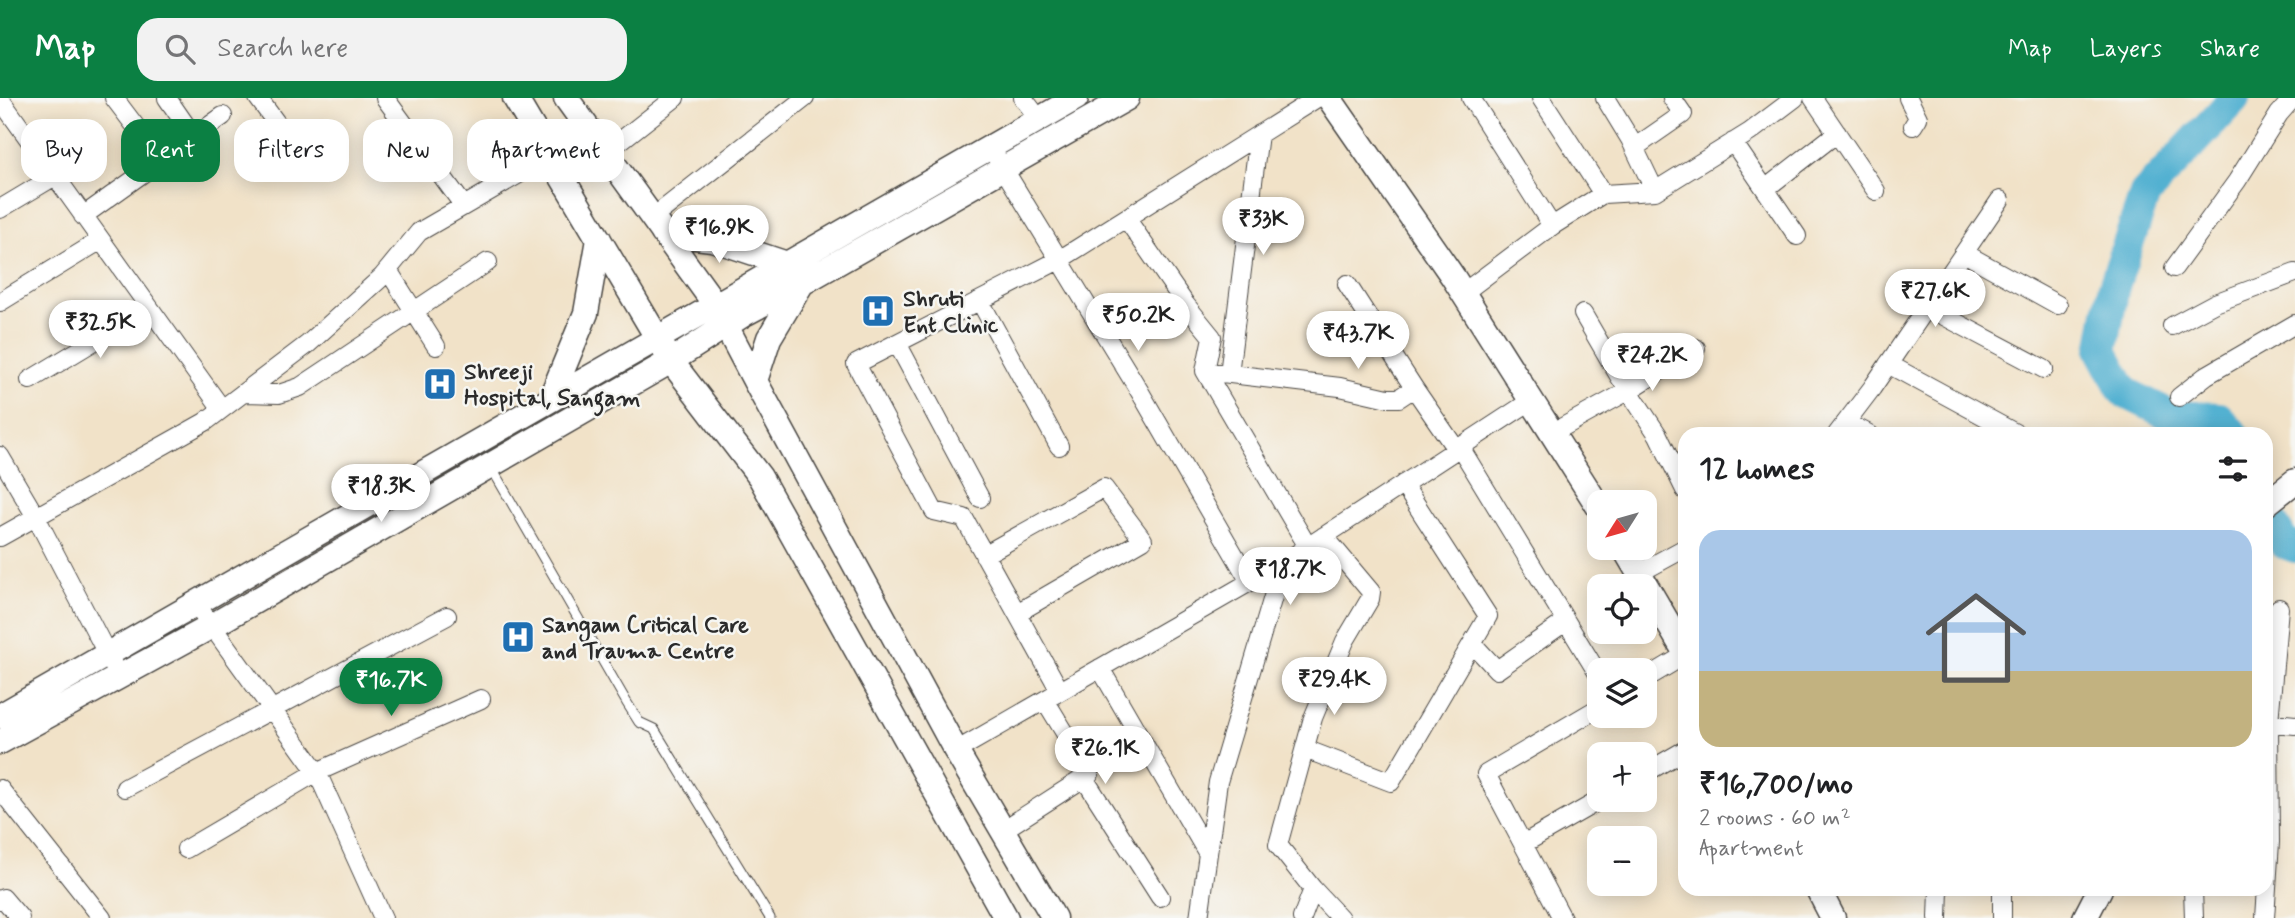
<!DOCTYPE html>
<meta charset="utf-8">
<style>
body{margin:0;font-family:Mynerve,sans-serif;background:#f2f2f2;color:#202124;height:100vh;display:flex;flex-direction:column;font-size:26px;white-space:nowrap}
*{box-sizing:border-box;margin:0}
p{font-size:23px;color:#757577}
.icon{flex:none;width:38px;height:38px;fill:none;stroke:currentColor;stroke-width:2;stroke-linecap:round;stroke-linejoin:round}
.map{position:relative;flex:1;overflow:hidden}
.details{position:absolute;left:1678px;top:329px;width:595px;height:469px;display:flex;flex-direction:column;background:#fff;border-radius:21px;box-shadow:0 4px 18px #0003}
.details>*{flex:none}
.top-card{position:absolute;left:21px;top:21px;width:665px;height:63px;display:flex;gap:14px}
.needle{width:46px;rotate:233deg}
.controls{position:absolute;left:1587px;top:392px;display:grid;gap:14px}
.controls a{display:grid;place-items:center;width:70px;height:70px;border-radius:14px;background:#fff;box-shadow:0 4px 18px #0003;font-size:35px}
.price{position:absolute;translate:-50% -60px;padding:0 16px;border-radius:24px;background:#fff;color:#222;font-size:23px;line-height:46px;filter:drop-shadow(0 2px 4px #0008)}
.price::after{content:'';position:absolute;left:50%;top:42px;width:21px;height:16px;margin-left:-10px;background:inherit;clip-path:polygon(0 0,100% 0,50% 100%)}
.price.active{background:#0b8043;color:#fff}
ul{padding:0;list-style:none}
li{display:grid;align-content:center;gap:14px;height:371px;padding:0 21px}
li+li{border-top:2px solid #e0e0e0}
li span{display:grid;place-items:center;height:217px;border-radius:21px;color:#555}
li>.icon{margin-inline-start:auto}
span .icon{width:126px;height:126px;fill:#fffc;stroke-width:1}
li b{font-size:30px}
h2{display:flex;justify-content:space-between;align-items:center;height:84px;padding:0 21px;font-size:30px}
.chip{padding:0 24px;border-radius:21px;background:#fff;box-shadow:0 4px 18px #0003;font-size:24px;line-height:63px}
.chip.active{background:#0b8043;color:#fff}
header{display:flex;align-items:center;gap:42px;box-sizing:border-box;height:98px;padding:0 35px;background:#0b8043;color:#fff}
header strong{font-size:33px}
nav{display:flex;gap:38px;margin-inline-start:auto;font-size:24px}
.search{width:490px;height:63px;background:#f2f2f2;display:flex;align-items:center;gap:18px;box-sizing:border-box;padding:0 24px;border-radius:21px;color:#757577;font-size:26px}
.map>svg:first-child{display:block}
.lines{fill:none;stroke-linecap:round;stroke-linejoin:round}
.river{stroke:#53b1d1;stroke-width:32}
.lane-casing{stroke:#494643;stroke-width:11}
.street-casing{stroke:#494643;stroke-width:20}
.secondary-casing{stroke:#494643;stroke-width:27}
.lane{stroke:#fff;stroke-width:9}
.street{stroke:#fff;stroke-width:18}
.secondary{stroke:#fff;stroke-width:24}
.labels{text-anchor:middle;stroke-width:5;stroke-linejoin:round;paint-order:stroke}
.poi-label{font-size:23px;font-weight:bold;fill:#2b2b2b;stroke:#f6f6f2;text-anchor:start}
</style>
<header>
<strong>Map</strong>
<div class="search"><svg class="icon" aria-label="search" viewBox="0 0 24 24"><circle cx="10" cy="10" r="6"/><path d="M15 15l6 6"/></svg>Search here</div>
<nav><a>Map</a><a>Layers</a><a>Share</a></nav>
</header>
<div class="map">
<svg width="2295" height="820" viewBox="0 0 2295 820">
<rect width="100%" height="100%" fill="#f6f6f2"/>
<filter id="ink" filterUnits="userSpaceOnUse"><feTurbulence type="fractalNoise" baseFrequency=".0143" numOctaves="2"/><feDisplacementMap in="SourceGraphic" scale="14" xChannelSelector="R" yChannelSelector="G"/><feConvolveMatrix kernelMatrix="1 2 1 2 8 2 1 2 1" color-interpolation-filters="sRGB"/></filter>
<filter id="wash" filterUnits="userSpaceOnUse"><feTurbulence type="fractalNoise" baseFrequency=".00686" numOctaves="4" result="noise"/><feDisplacementMap in="SourceGraphic" scale="28" xChannelSelector="R" yChannelSelector="G"/><feGaussianBlur stdDeviation="1.57" result="paint"/><feColorMatrix in="noise" values="0 0 0 0 0 0 0 0 0 0 0 0 0 0 0 0 0 1.4 0 .05"/><feComposite in="paint" operator="in"/></filter>
<g filter="url(#wash)">
<rect width="100%" height="100%" fill="#f1e2c8"/>
<g class="lines">
<!-- river -->
<path class="river" d="M2233,336L2219,320L2172,318L2124,294L2102,253L2114,188L2145,96L2235,0
M2266,414L2284,445L2295,449"/>
</g>
</g>
<g filter="url(#ink)">
<g class="lines">
<defs>
<path id="lane" d="M491,369L627,605L639,624L654,631L770,820"/>
<path id="street" d="M114,0L161,62
M167,0L194,39
M258,0L308,68
M385,0L464,108
M1023,0L1039,21
M1541,0L1603,96L1552,128
M1605,0L1630,41L1655,93
M1813,0L1876,93
M1908,0L1918,20L1913,28
M0,1L222,311
M1733,44L1797,138
M1634,50L1683,16L1672,0
M605,55L675,0
M997,60L1140,294L1250,484
M1765,91L1837,35
M1603,96L1655,93L1750,34L1795,0
M0,111L55,78
M83,118L223,18
M1126,120L1186,207L1212,239L1205,273L1308,449
M651,121L805,0
M1964,155L2058,207
M2174,170L2237,83L2279,16L2293,0
M388,172L436,248
M1347,186L1414,290
M1463,195L1552,128L1471,0
M980,203L1059,348
M0,204L101,142
M1927,209L2044,271
M1583,216L1619,278L1658,337L1685,392
M2172,228L2215,205L2295,175
M897,245L980,400
M1888,266L2017,336
M1205,273L1340,289L1388,300H1399L1414,290L1456,351
M1229,276L1259,36
M30,282L149,210
M243,295L279,296L300,289L488,164
M2179,299L2207,277L2295,226
M1846,324L1869,336
M1552,335L1628,293L1696,250
M1837,336L1872,290L2000,102
M1460,349L1600,579
M0,358L36,419L113,567
M0,439L205,324L308,246L382,179L419,134L550,58
M984,457L1104,390L1143,442L1017,515
M1639,475L1685,450
M196,506L317,674L383,820
M1472,545L1497,572L1565,524
M1100,570L1208,756
M1645,581L1685,557
M1060,593L964,420L934,413L856,266L1059,162L1317,0
M2266,624L2295,627
M1305,651L1391,684L1488,518L1403,386
M956,653L1283,465
M1645,675L1685,652
M1084,680L1160,799
M125,690L447,518
M0,691L102,820
M1003,732L1090,676L1045,602
M1523,746L1600,702
M186,751L317,674L481,601
M1313,791L1340,820
M2002,791V820
M2193,791L2194,820
M0,802L3,800L20,820
M1199,820L1218,684L1283,465L1532,302
M1302,820L1313,791L1278,747L1313,620L1345,543L1370,501L1371,494L1324,438
M1562,820L1486,676L1600,609
M1938,820L1939,791
M2265,820L2270,744L2269,624L2279,510"/>
<path id="secondary" d="M515,0L671,263L760,379L1006,820
M566,0L714,205L755,283L956,653L1054,820
M1329,0L1453,179L1600,411
M663,135L712,141L784,165
M755,283L769,240L802,185
M550,302L586,215L599,141
M2266,406L2295,383
M1624,450L1685,554
M0,618C360,414 716,203 1076,0
M0,644L212,528L671,263L746,215L802,185L1127,0
M1818,791L1833,820
M2085,820L2100,791"/>
</defs>
<!-- lane casing -->
<use href="#lane" class="lane-casing"/>
<!-- street casing -->
<use href="#street" class="street-casing"/>
<!-- secondary casing -->
<use href="#secondary" class="secondary-casing"/>
<!-- lane -->
<use href="#lane" class="lane"/>
<!-- street -->
<use href="#street" class="street"/>
<!-- secondary -->
<use href="#secondary" class="secondary"/>
</g>
</g>
<!-- icons -->
<defs>
<symbol id="hospital-square" viewBox="-11 -11 22 22"><rect x="-9" y="-9" width="18" height="18" rx="4" fill="#1f6fb2" stroke="#f6f6f2"/><path d="M-5-5h3v3.5h4V-5h3V5h-3V1.5h-4V5h-3Z" fill="#fff"/></symbol>
</defs>
<g fill-rule="evenodd">
<use href="#hospital-square" x="859" y="194" width="38" height="38"/>
<use href="#hospital-square" x="421" y="267" width="38" height="38"/>
<use href="#hospital-square" x="499" y="520" width="38" height="38"/>
</g>
<g class="labels">
<!-- poi labels -->
<g class="poi-label">
<text x="903" y="208">Shruti<tspan x="903" dy="26">Ent Clinic</tspan></text>
<text x="464" y="281">Shreeji<tspan x="464" dy="26">Hospital, Sangam</tspan></text>
<text x="542" y="534">Sangam Critical Care<tspan x="542" dy="26">and Trauma Centre</tspan></text>
</g>
</g>
</svg>
<div class="controls">
<a><svg class="needle" viewBox="-14 -14 28 28"><path d="M0-13l5 13h-10z" fill="#e53935"/><path d="M0 13l5-13h-10z" fill="#757577"/></svg></a>
<a><svg class="icon" aria-label="locate" viewBox="0 0 24 24"><circle cx="12" cy="12" r="6"/><path d="M12 2v4M12 18v4M2 12h4M18 12h4"/></svg></a>
<a><svg class="icon" aria-label="layers" viewBox="0 0 24 24"><path d="M12 4l9 5-9 5-9-5zM3 14l9 5 9-5"/></svg></a>
<a>+</a>
<a>−</a>
</div>
<b class="price" style="left:1263px;top:159px">₹33K</b>
<b class="price" style="left:719px;top:167px">₹16.9K</b>
<b class="price" style="left:1935px;top:231px">₹27.6K</b>
<b class="price" style="left:1138px;top:255px">₹50.2K</b>
<b class="price" style="left:100px;top:262px">₹32.5K</b>
<b class="price" style="left:1358px;top:273px">₹43.7K</b>
<b class="price" style="left:1652px;top:295px">₹24.2K</b>
<b class="price" style="left:381px;top:426px">₹18.3K</b>
<b class="price" style="left:1290px;top:509px">₹18.7K</b>
<b class="price" style="left:1334px;top:619px">₹29.4K</b>
<b class="price active" style="left:391px;top:620px">₹16.7K</b>
<b class="price" style="left:1105px;top:688px">₹26.1K</b>
<div class="top-card">
<a class="chip">Buy</a>
<a class="chip active">Rent</a>
<a class="chip">Filters</a>
<a class="chip">New</a>
<a class="chip">Apartment</a>
</div>
<section class="details">
<h2>12 homes<svg class="icon" aria-label="filters" viewBox="0 0 24 24"><path d="M4 7h16M4 17h16"/><circle cx="9" cy="7" r="2"/><circle cx="15" cy="17" r="2"/></svg></h2>
<ul>
<li><span style="background:linear-gradient(#a9c7e8 65%,#c2b280 0)"><svg class="icon" aria-label="home" viewBox="0 0 24 24"><path d="M3 11l9-7 9 7M6 9v11h12V9"/></svg></span><div><b>₹16,700/mo</b><p>2 rooms · 60 m²</p><p>Apartment</p></div></li>
</ul>
</section>
</div>
